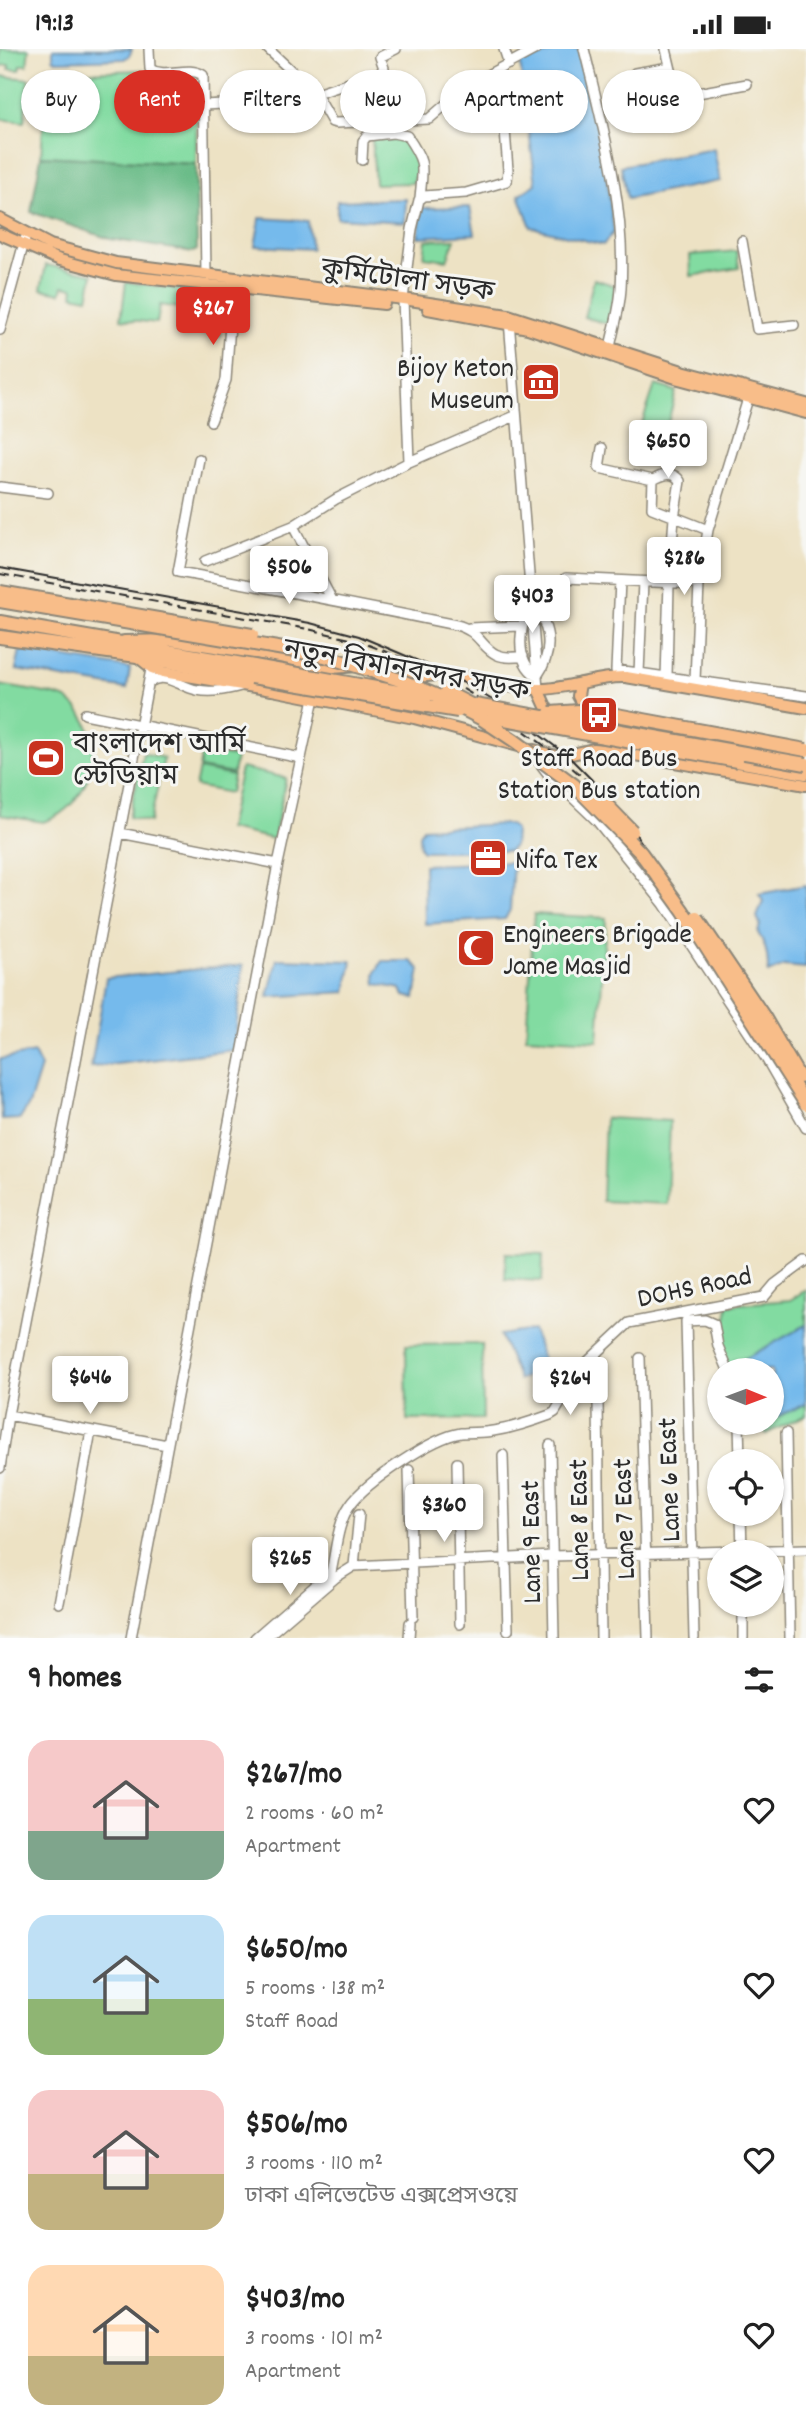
<!DOCTYPE html>
<meta charset="utf-8">
<style>
body{margin:0;font-family:Dekko,"Noto Sans Bengali",sans-serif;background:#f6f6f6;color:#222;height:100vh;display:flex;flex-direction:column;font-size:26px;white-space:nowrap}
*{box-sizing:border-box;margin:0}
p{font-size:23px;color:#767676}
.icon{flex:none;width:38px;height:38px;fill:none;stroke:currentColor;stroke-width:2;stroke-linecap:round;stroke-linejoin:round}
.map{position:relative;height:1589px;overflow:hidden}
.sheet{display:flex;flex-direction:column;background:#fff;flex:1}
.sheet>*{flex:none}
.guide{position:absolute;left:21px;top:21px;width:765px;height:63px;display:flex;gap:14px}
.needle{width:46px;rotate:91deg}
.fabs{position:absolute;left:707px;top:1309px;display:grid;gap:14px}
.fabs a{display:grid;place-items:center;width:77px;height:77px;border-radius:50%;background:#fff;box-shadow:0 2px 5px #0004;font-size:35px}
.price{position:absolute;translate:-50% -60px;padding:0 16px;border-radius:7px;background:#fff;color:#222;font-size:23px;line-height:46px;filter:drop-shadow(0 2px 4px #0008)}
.price::after{content:'';position:absolute;left:50%;top:42px;width:21px;height:16px;margin-left:-10px;background:inherit;clip-path:polygon(0 0,100% 0,50% 100%)}
.price.on{background:#d93025;color:#fff}
ul{padding:0;list-style:none}
li{display:flex;align-items:center;gap:21px;height:175px;padding:0 28px}
li span{display:grid;place-items:center;flex:none;width:196px;height:140px;border-radius:21px;color:#555}
li>.icon{margin-inline-start:auto}
span .icon{width:84px;height:84px;fill:#fffc;stroke-width:1}
li b{font-size:30px}
h2{display:flex;justify-content:space-between;align-items:center;height:84px;padding:0 28px;font-size:30px}
.tag{padding:0 24px;border-radius:32px;background:#fff;box-shadow:0 2px 5px #0004;font-size:24px;line-height:63px}
.tag.on{background:#d93025;color:#fff}
.status{display:flex;justify-content:space-between;align-items:center;height:49px;padding:0 35px;background:#fff;direction:ltr}
.status svg{height:19px;fill:currentColor}
.map>svg:first-child{display:block}
.green{fill:#82dba1;stroke:#568366;stroke-width:2}
.forest{fill:#69bb87;stroke:#4a7359;stroke-width:2}
.water{fill:#75baec;stroke:#50728c;stroke-width:2}
.lines{fill:none;stroke-linecap:round;stroke-linejoin:round}
.minor-casing{stroke:#8c8678;stroke-width:12}
.major-casing{stroke:#8c8678;stroke-width:14}
.highway-casing{stroke:#8c8678;stroke-width:16}
.minor{stroke:#fff;stroke-width:9}
.major{stroke:#f8bd89;stroke-width:10}
.highway{stroke:#f8bd89;stroke-width:12}
.tram{stroke:#2b2b2b;stroke-width:2}
.rail{stroke:#2b2b2b;stroke-width:2;stroke-dasharray:10 5;stroke-linecap:butt}
.highway-bridge-casing{stroke:#8c8678;stroke-width:16;stroke-linecap:butt}
.highway-bridge{stroke:#f8bd89;stroke-width:12}
.labels{text-anchor:middle;stroke-width:6;stroke-linejoin:round;paint-order:stroke}
.street-label{font-size:28px;fill:#2b2b2b;stroke:#f6f6f2}
.poi-label{font-size:28px;fill:#2b2b2b;stroke:#f6f6f2;text-anchor:start}
</style>
<div class="status"><b>19:13</b><svg viewBox="0 0 49 12"><path d="M0 12V9h3v3zM5 12V6h3v6zM10 12V3h3v9zM15 12V0h3v12zM26 1h20v11H26zM47 4h2v5h-2z"/></svg></div>
<div class="map">
<svg width="806" height="1589" viewBox="0 0 806 1589">
<rect width="100%" height="100%" fill="#f6f6f2"/>
<filter id="ink" filterUnits="userSpaceOnUse"><feTurbulence type="fractalNoise" baseFrequency=".0143" numOctaves="2"/><feDisplacementMap in="SourceGraphic" scale="14" xChannelSelector="R" yChannelSelector="G"/><feConvolveMatrix kernelMatrix="1 2 1 2 8 2 1 2 1" color-interpolation-filters="sRGB"/></filter>
<filter id="wash" filterUnits="userSpaceOnUse"><feTurbulence type="fractalNoise" baseFrequency=".00686" numOctaves="4" result="noise"/><feDisplacementMap in="SourceGraphic" scale="28" xChannelSelector="R" yChannelSelector="G"/><feGaussianBlur stdDeviation="1.57" result="paint"/><feColorMatrix in="noise" values="0 0 0 0 0 0 0 0 0 0 0 0 0 0 0 0 0 1.4 0 .05"/><feComposite in="paint" operator="in"/></filter>
<g filter="url(#wash)">
<rect width="100%" height="100%" fill="#ede2c4"/>
<!-- green -->
<path class="green" d="M0,0H29L27,16H21L20,21L9,20V16L0,17Z
M144,21L145,31L197,29L196,115L41,107L47,24Z
M0,27L29,30L24,73L0,70Z
M401,85L421,109L413,134L375,135L372,88Z
M455,190L447,211L424,208L426,191Z
M737,202L739,219L691,227L690,206Z
M46,216L93,225L88,249L73,246L74,239L63,237L61,244L41,240Z
M594,230L616,237L608,275L584,268Z
M126,233L225,246L220,286L199,283L201,262L160,256L157,274L121,270Z
M655,336L676,342L666,382L642,374Z
M0,636C14,639 59,644 68,651C113,685 92,758 43,773L0,766Z
M202,702L236,708L233,725L199,719Z
M143,704L164,709L150,773L129,768Z
M241,719L286,729L274,790L228,780Z
M199,720L233,727L230,744L195,737Z
M534,865L606,869L598,992L526,988Z
M605,1069L670,1072L667,1155L602,1152Z
M506,1204L543,1205L542,1232L505,1230Z
M806,1241V1366L766,1385L760,1374H772V1321H732L722,1304L728,1256L790,1251Z
M482,1295L483,1370L407,1371L406,1296Z"/>
<!-- forest -->
<path class="forest" d="M41,107L196,115L197,201L193,203L110,190L31,163Z"/>
<!-- water -->
<path class="water" d="M53,0H132V1L129,7L124,10L57,12L53,10Z
M562,0H579L602,94L614,183L603,196L531,178L519,146L536,135L520,14Z
M714,100L720,132L627,150L621,117Z
M406,150L405,173L337,169V152Z
M470,158L475,185L418,188L422,159Z
M260,169L308,172L311,200L255,197Z
M20,601L130,619L127,640L16,621Z
M506,775L512,777L515,781L514,797L509,802H423L420,799L419,786L423,779Z
M513,813L510,861L505,870L425,875L424,816Z
M806,836V919L784,917L768,924C768,909 767,897 758,884L760,875L757,868L763,852L759,845Z
M277,910L352,912L346,943L268,948Z
M382,912H411L420,920L415,949L404,947L401,940L376,935L375,925Z
M243,916L234,1001L91,1018L106,929Z
M34,1004L41,1018L29,1056L20,1070L2,1071L0,1010Z
M806,1276V1355L772,1370V1321H743L739,1313Z
M533,1281L546,1319L519,1331L500,1286Z"/>
</g>
<g filter="url(#ink)">
<g class="lines">
<defs>
<path id="minor" d="M149,0L150,20C166,30 187,16 203,26L206,225
M268,0L316,45L332,73L336,74L429,70L467,37L536,0
M504,0L509,15
M584,0C603,78 626,158 621,239C620,259 614,279 610,298
M666,0L673,29
M316,45L380,24L384,19L380,8L396,0
M671,48L664,19L635,24L639,53L643,54L747,35
M204,56L276,52
M362,111L363,92L367,87L393,84L407,87C426,115 423,116 420,149
M742,192L757,280L794,276
M509,271L538,640
M0,281L25,190
M211,372L226,331L233,234
M602,399L599,419L653,431L652,459L708,481
M199,410L178,523C271,539 364,557 456,576C488,583 480,615 523,607
M409,413L403,250L412,180L419,151L424,147L466,144L507,132L508,121L503,55
M653,431C662,426 673,421 680,432L674,469L669,534
M0,438L48,444
M293,477L332,551
M205,512L293,477L336,450L409,413L515,367
M566,529L699,535
M620,532L616,621L639,624L643,533L639,624L666,628L669,534L667,628L806,647
M531,547C547,575 557,598 537,627C510,609 523,571 531,547Z
M469,579L521,577
M695,631L699,535L708,481L750,343
M150,633C165,622 180,638 197,641C212,644 226,641 241,637
M85,665L301,709L278,815L120,784
M301,709L314,649
M539,713L549,726L597,772L664,855L767,1011L806,1079
M640,1309L648,1589
M598,1353L601,1589
M8,1366L167,1396
M739,1374L740,1412
M786,1384L790,1589
M550,1396L554,1589
M503,1406L508,1581
M457,1414L460,1575
M0,1419L8,1366L152,615
M409,1421L413,1568
M741,1465L742,1503
M354,1517L552,1507L806,1500
M354,1517L359,1465
M331,1523C336,1502 337,1475 350,1456C366,1433 433,1388 461,1384C472,1383 483,1384 493,1382C513,1379 531,1373 550,1366L555,1363L582,1318L629,1274L764,1248L775,1235L806,1212
M59,1554L91,1382
M743,1556V1589
M131,1589L278,815
M255,1589L331,1523
M265,1589L335,1529L354,1517
M409,1589L410,1574
M694,1589L686,1272L705,1271L714,1275L718,1297L728,1321"/>
<path id="major" d="M0,170L50,196L116,214L403,250L508,266L682,322L806,355
M0,185L60,211L116,226L384,255
M428,260L528,279L679,330L806,364
M124,592L170,591L280,608L333,619L357,617
M138,608L152,619L163,623L272,641L414,669L560,708L593,700L606,701L806,736
M399,628C417,630 436,624 453,626C482,629 511,641 540,640C569,640 596,627 626,628L806,659
M580,634L578,647L589,667
M538,640L552,671
M595,671L796,705"/>
<path id="highway" d="M0,573L254,617
M0,588L137,607L252,628
M737,712L806,724"/>
</defs>
<!-- minor casing -->
<use href="#minor" class="minor-casing"/>
<!-- major casing -->
<use href="#major" class="major-casing"/>
<!-- highway casing -->
<use href="#highway" class="highway-casing"/>
<!-- minor -->
<use href="#minor" class="minor"/>
<!-- major -->
<use href="#major" class="major"/>
<!-- highway -->
<use href="#highway" class="highway"/>
<!-- tram -->
<path class="tram" d="M0,519L310,574L359,587L449,625L494,652L568,707L591,730L628,774L806,1031"/>
<!-- rail -->
<path class="rail" d="M0,525L308,580L358,592L411,612L440,626L483,652L560,708L588,733L623,774L806,1041"/>
<defs>
<path id="highway-bridge" d="M0,543L252,586
M0,552L325,607L400,631L440,648L482,670L515,692L574,736L641,804L683,862L806,1055
M254,617L426,648
M252,628L458,662
M446,643L483,662
M475,656L806,715
M550,664L579,662L606,664L806,701
M493,668L737,712
M599,748L632,782
M697,869L764,968L799,1028"/>
</defs>
<!-- highway-bridge casing -->
<use href="#highway-bridge" class="highway-bridge-casing"/>
<!-- highway-bridge -->
<use href="#highway-bridge" class="highway-bridge"/>
</g>
</g>
<!-- icons -->
<defs>
<symbol id="museum-square" viewBox="-11 -11 22 22"><rect x="-9" y="-9" width="18" height="18" rx="4" fill="#c8321e" stroke="#f6f6f2"/><path d="M0-6L6-3V-2H-6V-3ZM-5-1h2V3h-2ZM-1-1h2V3h-2ZM3-1h2V3H3ZM-6 4H6V6H-6Z" fill="#fff"/></symbol>
<symbol id="bus-square" viewBox="-11 -11 22 22"><rect x="-9" y="-9" width="18" height="18" rx="4" fill="#c8321e" stroke="#f6f6f2"/><path d="M-5-6H5V4H4V6H2V4H-2V6H-4V4H-5ZM-3.5-4V0h7V-4ZM-3.5 1.2v1.5H-2V1.2ZM2 1.2v1.5H3.5V1.2Z" fill="#fff"/></symbol>
<symbol id="stadium-square" viewBox="-11 -11 22 22"><rect x="-9" y="-9" width="18" height="18" rx="4" fill="#c8321e" stroke="#f6f6f2"/><path d="M0-5a6.5 5 0 1 0 0 10a6.5 5 0 1 0 0-10ZM-3.5-1.8h7v3.6h-7Z" fill="#fff"/></symbol>
<symbol id="office-square" viewBox="-11 -11 22 22"><rect x="-9" y="-9" width="18" height="18" rx="4" fill="#c8321e" stroke="#f6f6f2"/><path d="M-6-3h4V-5.5h4V-3h4V5H-6ZM-1-4.5V-3h2v-1.5ZM-6 0V1H6V0Z" fill="#fff"/></symbol>
<symbol id="mosque-square" viewBox="-11 -11 22 22"><rect x="-9" y="-9" width="18" height="18" rx="4" fill="#c8321e" stroke="#f6f6f2"/><path d="M3.5-4.9A6 6 0 1 0 3.5 4.9A5 5 0 1 1 3.5-4.9Z" fill="#fff"/></symbol>
</defs>
<g fill-rule="evenodd">
<use href="#museum-square" x="519" y="311" width="44" height="44"/>
<use href="#bus-square" x="577" y="644" width="44" height="44"/>
<use href="#stadium-square" x="24" y="687" width="44" height="44"/>
<use href="#office-square" x="466" y="787" width="44" height="44"/>
<use href="#mosque-square" x="454" y="877" width="44" height="44"/>
</g>
<g class="labels">
<!-- street labels -->
<g class="street-label">
<text transform="translate(408 229) rotate(8)" y="10">কুর্মিটোলা সড়ক</text>
<text transform="translate(407 619) rotate(10)" y="10">নতুন বিমানবন্দর সড়ক</text>
<text transform="translate(694 1236) rotate(-12)" y="10">DOHS Road</text>
<text transform="translate(667 1431) rotate(-92)" y="10">Lane 6 East</text>
<text transform="translate(622 1470) rotate(-92)" y="10">Lane 7 East</text>
<text transform="translate(577 1471) rotate(-91)" y="10">Lane 8 East</text>
<text transform="translate(529 1493) rotate(-91)" y="10">Lane 9 East</text>
</g>
<!-- poi labels -->
<g class="poi-label">
<text x="514" y="327" text-anchor="end">Bijoy Keton<tspan x="514" dy="32">Museum</tspan></text>
<text x="73" y="703">বাংলাদেশ আর্মি<tspan x="73" dy="32">স্টেডিয়াম</tspan></text>
<text x="599" y="717" text-anchor="middle">Staff Road Bus<tspan x="599" dy="32">Station Bus station</tspan></text>
<text x="515" y="819">Nifa Tex</text>
<text x="503" y="893">Engineers Brigade<tspan x="503" dy="32">Jame Masjid</tspan></text>
</g>
</g>
</svg>
<div class="fabs">
<a><svg class="needle" viewBox="-14 -14 28 28"><path d="M0-13l5 13h-10z" fill="#e53935"/><path d="M0 13l5-13h-10z" fill="#767676"/></svg></a>
<a><svg class="icon" aria-label="locate" viewBox="0 0 24 24"><circle cx="12" cy="12" r="6"/><path d="M12 2v4M12 18v4M2 12h4M18 12h4"/></svg></a>
<a><svg class="icon" aria-label="layers" viewBox="0 0 24 24"><path d="M12 4l9 5-9 5-9-5zM3 14l9 5 9-5"/></svg></a>
</div>
<b class="price on" style="left:213px;top:298px">$267</b>
<b class="price" style="left:668px;top:431px">$650</b>
<b class="price" style="left:684px;top:548px">$286</b>
<b class="price" style="left:289px;top:557px">$506</b>
<b class="price" style="left:532px;top:586px">$403</b>
<b class="price" style="left:90px;top:1367px">$646</b>
<b class="price" style="left:570px;top:1368px">$264</b>
<b class="price" style="left:444px;top:1495px">$360</b>
<b class="price" style="left:290px;top:1548px">$265</b>
<div class="guide">
<a class="tag">Buy</a>
<a class="tag on">Rent</a>
<a class="tag">Filters</a>
<a class="tag">New</a>
<a class="tag">Apartment</a>
<a class="tag">House</a>
</div>
</div>
<section class="sheet">
<h2>9 homes<svg class="icon" aria-label="filters" viewBox="0 0 24 24"><path d="M4 7h16M4 17h16"/><circle cx="9" cy="7" r="2"/><circle cx="15" cy="17" r="2"/></svg></h2>
<ul>
<li><span style="background:linear-gradient(#f6c9c9 65%,#7fa58c 0)"><svg class="icon" aria-label="home" viewBox="0 0 24 24"><path d="M3 11l9-7 9 7M6 9v11h12V9"/></svg></span><div><b>$267/mo</b><p>2 rooms · 60 m²</p><p>Apartment</p></div><svg class="icon" aria-label="heart" viewBox="0 0 24 24"><path d="M12 20l-8-8c-3-5 5-10 8-4 3-6 11-1 8 4z"/></svg></li>
<li><span style="background:linear-gradient(#bfe0f5 60%,#8fb573 0)"><svg class="icon" aria-label="home" viewBox="0 0 24 24"><path d="M3 11l9-7 9 7M6 9v11h12V9"/></svg></span><div><b>$650/mo</b><p>5 rooms · 138 m²</p><p>Staff Road</p></div><svg class="icon" aria-label="heart" viewBox="0 0 24 24"><path d="M12 20l-8-8c-3-5 5-10 8-4 3-6 11-1 8 4z"/></svg></li>
<li><span style="background:linear-gradient(#f6c9c9 60%,#c2b280 0)"><svg class="icon" aria-label="home" viewBox="0 0 24 24"><path d="M3 11l9-7 9 7M6 9v11h12V9"/></svg></span><div><b>$506/mo</b><p>3 rooms · 110 m²</p><p>ঢাকা এলিভেটেড এক্সপ্রেসওয়ে</p></div><svg class="icon" aria-label="heart" viewBox="0 0 24 24"><path d="M12 20l-8-8c-3-5 5-10 8-4 3-6 11-1 8 4z"/></svg></li>
<li><span style="background:linear-gradient(#ffd9b3 65%,#c2b280 0)"><svg class="icon" aria-label="home" viewBox="0 0 24 24"><path d="M3 11l9-7 9 7M6 9v11h12V9"/></svg></span><div><b>$403/mo</b><p>3 rooms · 101 m²</p><p>Apartment</p></div><svg class="icon" aria-label="heart" viewBox="0 0 24 24"><path d="M12 20l-8-8c-3-5 5-10 8-4 3-6 11-1 8 4z"/></svg></li>
</ul>
</section>
